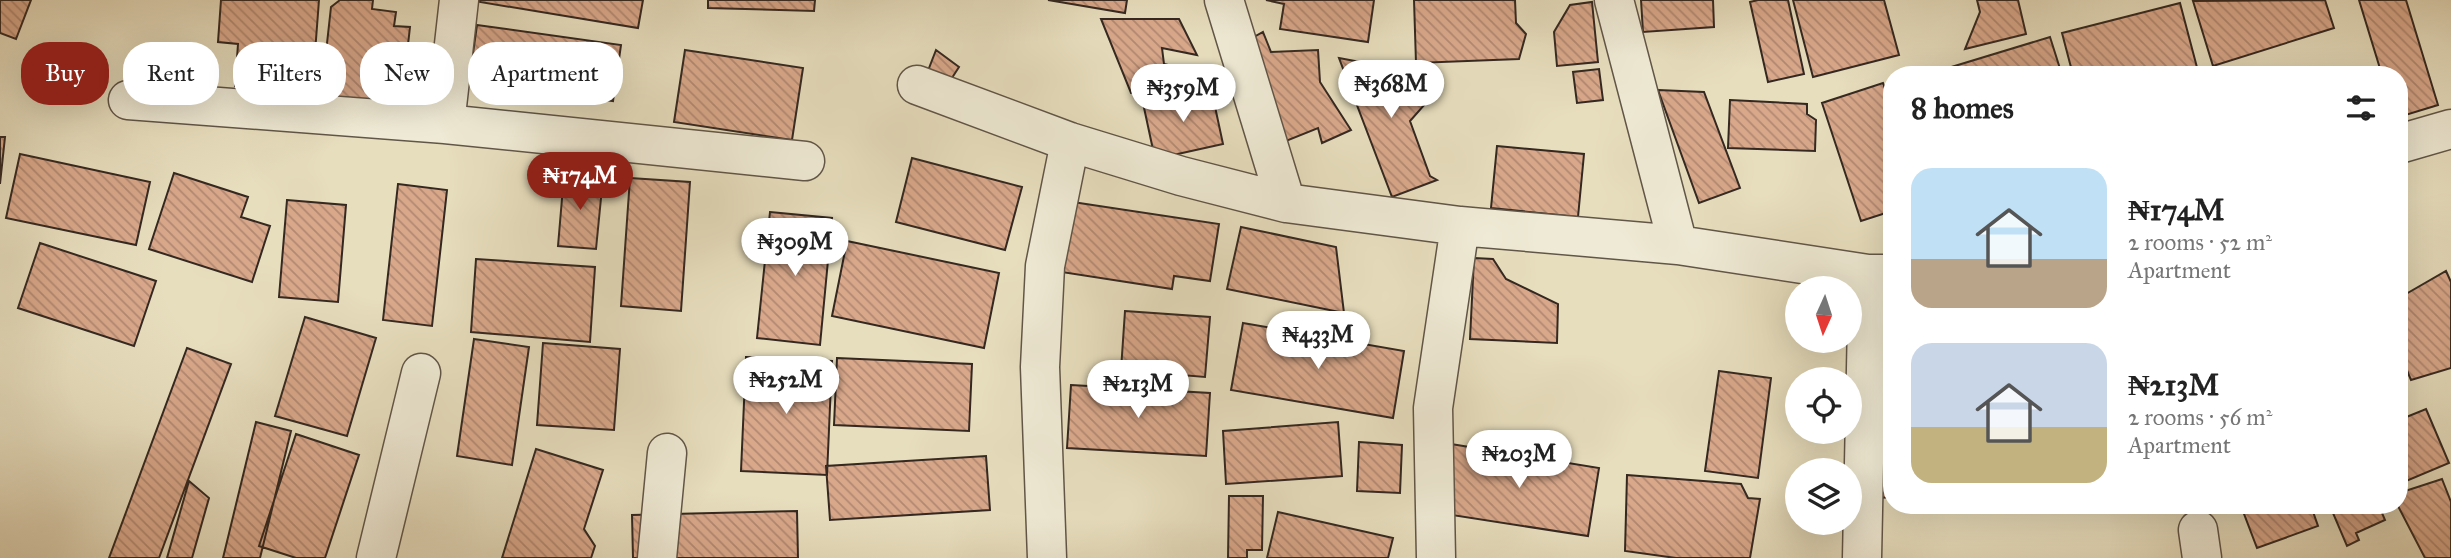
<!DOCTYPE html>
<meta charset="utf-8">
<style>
body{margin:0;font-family:"IM FELL Great Primer",serif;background:#f2f2f2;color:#222;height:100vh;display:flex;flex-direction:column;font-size:26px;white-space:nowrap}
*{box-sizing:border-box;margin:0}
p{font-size:23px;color:#767676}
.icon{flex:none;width:38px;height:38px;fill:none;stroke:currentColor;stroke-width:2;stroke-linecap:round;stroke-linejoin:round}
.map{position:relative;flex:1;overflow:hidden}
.details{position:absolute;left:1883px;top:66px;width:525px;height:448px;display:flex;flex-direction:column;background:#fff;border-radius:28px;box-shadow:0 7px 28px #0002}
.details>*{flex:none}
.hud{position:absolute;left:21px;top:42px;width:665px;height:63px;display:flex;gap:14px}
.needle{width:46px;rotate:183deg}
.fabs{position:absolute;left:1785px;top:276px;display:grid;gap:14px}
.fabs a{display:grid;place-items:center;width:77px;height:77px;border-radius:50%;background:#fff;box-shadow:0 7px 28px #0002;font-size:35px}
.price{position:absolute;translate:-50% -60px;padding:0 16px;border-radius:24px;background:#fff;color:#222;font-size:23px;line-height:46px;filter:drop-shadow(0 2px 4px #0008)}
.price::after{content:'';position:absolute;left:50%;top:42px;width:21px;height:16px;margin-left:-10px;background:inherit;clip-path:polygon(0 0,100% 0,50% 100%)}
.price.selected{background:#8f2418;color:#fff}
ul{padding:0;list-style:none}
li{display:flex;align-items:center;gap:21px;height:175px;padding:0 28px}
li span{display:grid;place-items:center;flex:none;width:196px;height:140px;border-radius:21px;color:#555}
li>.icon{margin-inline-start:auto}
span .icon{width:84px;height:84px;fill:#fffc;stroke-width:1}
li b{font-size:30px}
h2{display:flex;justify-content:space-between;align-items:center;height:84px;padding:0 28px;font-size:30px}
.tag{padding:0 24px;border-radius:28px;background:#fff;box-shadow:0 7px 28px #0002;font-size:24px;line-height:63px}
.tag.selected{background:#8f2418;color:#fff}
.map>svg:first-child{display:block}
.building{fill:url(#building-back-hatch);stroke:#342821;stroke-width:2}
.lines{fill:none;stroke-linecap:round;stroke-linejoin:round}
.minor-casing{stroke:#615648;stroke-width:41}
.minor{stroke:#efead5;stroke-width:38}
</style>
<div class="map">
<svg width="2451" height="558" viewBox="0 0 2451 558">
<defs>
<pattern id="building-back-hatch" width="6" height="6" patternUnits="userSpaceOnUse" patternTransform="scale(1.75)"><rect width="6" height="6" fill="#d9a88b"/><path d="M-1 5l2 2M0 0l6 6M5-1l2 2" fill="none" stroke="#b18971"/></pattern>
</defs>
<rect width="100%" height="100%" fill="#e7debe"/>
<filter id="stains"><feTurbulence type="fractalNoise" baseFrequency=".00286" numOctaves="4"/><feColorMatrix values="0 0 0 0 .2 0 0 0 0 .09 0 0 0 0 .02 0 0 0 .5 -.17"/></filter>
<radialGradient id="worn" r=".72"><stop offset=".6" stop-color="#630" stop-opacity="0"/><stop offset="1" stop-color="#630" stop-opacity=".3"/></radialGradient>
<!-- building -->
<path class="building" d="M0,0H31L16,39L0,33Z
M221,0H319L312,92L235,86L238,44L218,42Z
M340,0H373L372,9L396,12L394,26L410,27L400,115L320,107L331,7Z
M480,0H643L638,28L480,2Z
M708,0H815L814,11L708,8Z
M1048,0H1127L1125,13Z
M1266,0H1374L1368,42L1280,29L1284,4Z
M1414,0H1515L1516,23L1526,34L1519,59L1416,63Z
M1641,0H1713L1714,27L1643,32Z
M1758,0H1788L1804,74L1768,82L1750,2Z
M1793,0H1884L1899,55L1813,77Z
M1977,0H2018L2026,34L1965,49L1980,12Z
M2325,0L2334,28L2213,66L2193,1Z
M2359,0H2406L2438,105L2399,117V75H2382Z
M1592,2L1598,62L1557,66L1554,32L1570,5Z
M2180,3L2199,75H2073L2062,33Z
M1101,19H1179L1197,55L1162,48L1164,64L1185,69L1186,86L1131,93Z
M477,25L621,45L613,101L469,81Z
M1263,32L1271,52L1318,50L1320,82L1351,130L1322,143L1318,128L1281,143L1245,42Z
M2050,37L2062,75H1925Z
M685,50L803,68L792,140L674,122Z
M936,50L959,67L948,84L926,76Z
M1339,58L1424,74L1426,103L1410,121L1430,176L1437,180L1392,197Z
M1599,69L1603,100L1577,103L1573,72Z
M1883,83L1892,109V211L1861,221L1822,103Z
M1211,88L1223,144L1155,159L1143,103Z
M1658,90L1704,92L1740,188L1699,203Z
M1730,100L1807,104V114L1816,120L1815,151L1728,148Z
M0,137H5L0,184Z
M1497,146L1584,154L1578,217L1491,208Z
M20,154L150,182L136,245L6,218Z
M912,158L1022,187L1005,250L896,222Z
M174,173L248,197L241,217L270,226L252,282L149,249Z
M564,175L603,178L596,249L558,246Z
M630,178L690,182L681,311L621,306Z
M398,184L447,190L432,326L383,320Z
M287,200L346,205L338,302L279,297Z
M1066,201L1219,224L1210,281L1174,276L1172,289L1055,271Z
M770,212L832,218L820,345L757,338Z
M1241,227L1336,247L1344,313L1227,289Z
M847,241L999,273L984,348L832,316Z
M40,243L156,281L134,346L18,308Z
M1474,258L1493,259L1506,279L1558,304L1557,343L1470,339Z
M476,259L595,267L590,342L471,332Z
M2446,271L2451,282V368L2411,380L2399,352V298Z
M1125,311L1210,317L1205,377L1121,370Z
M305,317L376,338L347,436L275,416Z
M1243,323L1404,351L1393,418L1231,390Z
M474,339L529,347L512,465L457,456Z
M543,343L620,349L614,430L537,425Z
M187,348L231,364L159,558H109Z
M746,357L832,361L827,475L741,471Z
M837,358L972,364L969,431L834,425Z
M1719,371L1771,378L1758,478L1705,471Z
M1071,385L1210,393L1206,456L1067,448Z
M2426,409L2449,463L2399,484V420Z
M256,422L291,431L260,558H223Z
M1338,422L1342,476L1226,484L1223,431Z
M1892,425V497L1879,498L1875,454L1884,459L1881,426Z
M296,434L359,455L325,558H296L259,546Z
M1359,442L1402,445L1400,493L1357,491Z
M1451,444L1599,468L1588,536L1439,513Z
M536,449L603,470L584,529L595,546L591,558H502Z
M986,456L990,510L830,520L826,466Z
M1627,475L1741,484L1748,498L1760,499L1750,558H1676L1625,551Z
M2442,479L2451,502V558H2425L2398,506L2399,493Z
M189,481L209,498L192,558H167Z
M1229,496H1263L1262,550H1247V558H1228Z
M2241,506H2311L2318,526L2257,548Z
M2330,506H2379L2385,520L2356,533L2359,540L2347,546Z
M797,511L798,558H633L632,515Z
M1278,512L1393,538L1388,558H1267Z"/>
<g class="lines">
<defs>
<path id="minor" d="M1224,0L1286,203
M1614,0L1678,245
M917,85L1070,142L1181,176L1286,203L1460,226L1678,245L1868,274H1892
M128,100L445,124L805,161
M445,124L459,0
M2399,144L2451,129
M2198,530L2202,558
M376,558L421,373
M657,558L667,453
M1047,558L1040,367L1045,266L1070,142
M1436,558L1433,408L1460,226
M1862,558L1868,274"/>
</defs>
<!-- minor casing -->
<use href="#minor" class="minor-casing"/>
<!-- minor -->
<use href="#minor" class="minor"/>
</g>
<rect width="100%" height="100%" filter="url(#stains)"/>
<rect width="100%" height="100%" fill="url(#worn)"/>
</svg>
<div class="fabs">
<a><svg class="needle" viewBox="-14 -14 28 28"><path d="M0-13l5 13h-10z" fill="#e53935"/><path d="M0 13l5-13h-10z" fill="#767676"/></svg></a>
<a><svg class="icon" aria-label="locate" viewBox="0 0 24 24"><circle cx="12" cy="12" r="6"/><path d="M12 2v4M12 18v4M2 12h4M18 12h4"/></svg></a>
<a><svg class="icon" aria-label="layers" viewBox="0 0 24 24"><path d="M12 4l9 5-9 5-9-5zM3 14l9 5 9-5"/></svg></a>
</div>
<b class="price" style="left:1391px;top:120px">₦368M</b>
<b class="price" style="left:1183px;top:124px">₦359M</b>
<b class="price selected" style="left:580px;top:212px">₦174M</b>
<b class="price" style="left:795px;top:278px">₦309M</b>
<b class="price" style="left:1318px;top:371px">₦433M</b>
<b class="price" style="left:786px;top:416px">₦252M</b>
<b class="price" style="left:1138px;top:420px">₦213M</b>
<b class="price" style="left:1519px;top:490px">₦203M</b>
<div class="hud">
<a class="tag selected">Buy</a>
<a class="tag">Rent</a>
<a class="tag">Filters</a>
<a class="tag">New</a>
<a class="tag">Apartment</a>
</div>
<section class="details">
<h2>8 homes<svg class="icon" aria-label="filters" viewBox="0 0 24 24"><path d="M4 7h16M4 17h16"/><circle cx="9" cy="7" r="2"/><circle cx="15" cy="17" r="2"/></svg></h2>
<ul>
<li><span style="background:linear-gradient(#bfe0f5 65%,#b9a48a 0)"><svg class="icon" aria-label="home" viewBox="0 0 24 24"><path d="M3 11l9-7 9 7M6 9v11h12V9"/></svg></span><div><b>₦174M</b><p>2 rooms · 52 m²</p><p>Apartment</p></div></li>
<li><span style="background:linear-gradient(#c9d6e8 60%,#c2b280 0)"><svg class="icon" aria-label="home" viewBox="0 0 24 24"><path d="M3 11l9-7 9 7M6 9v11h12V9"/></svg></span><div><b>₦213M</b><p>2 rooms · 56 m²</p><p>Apartment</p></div></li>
</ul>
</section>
</div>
